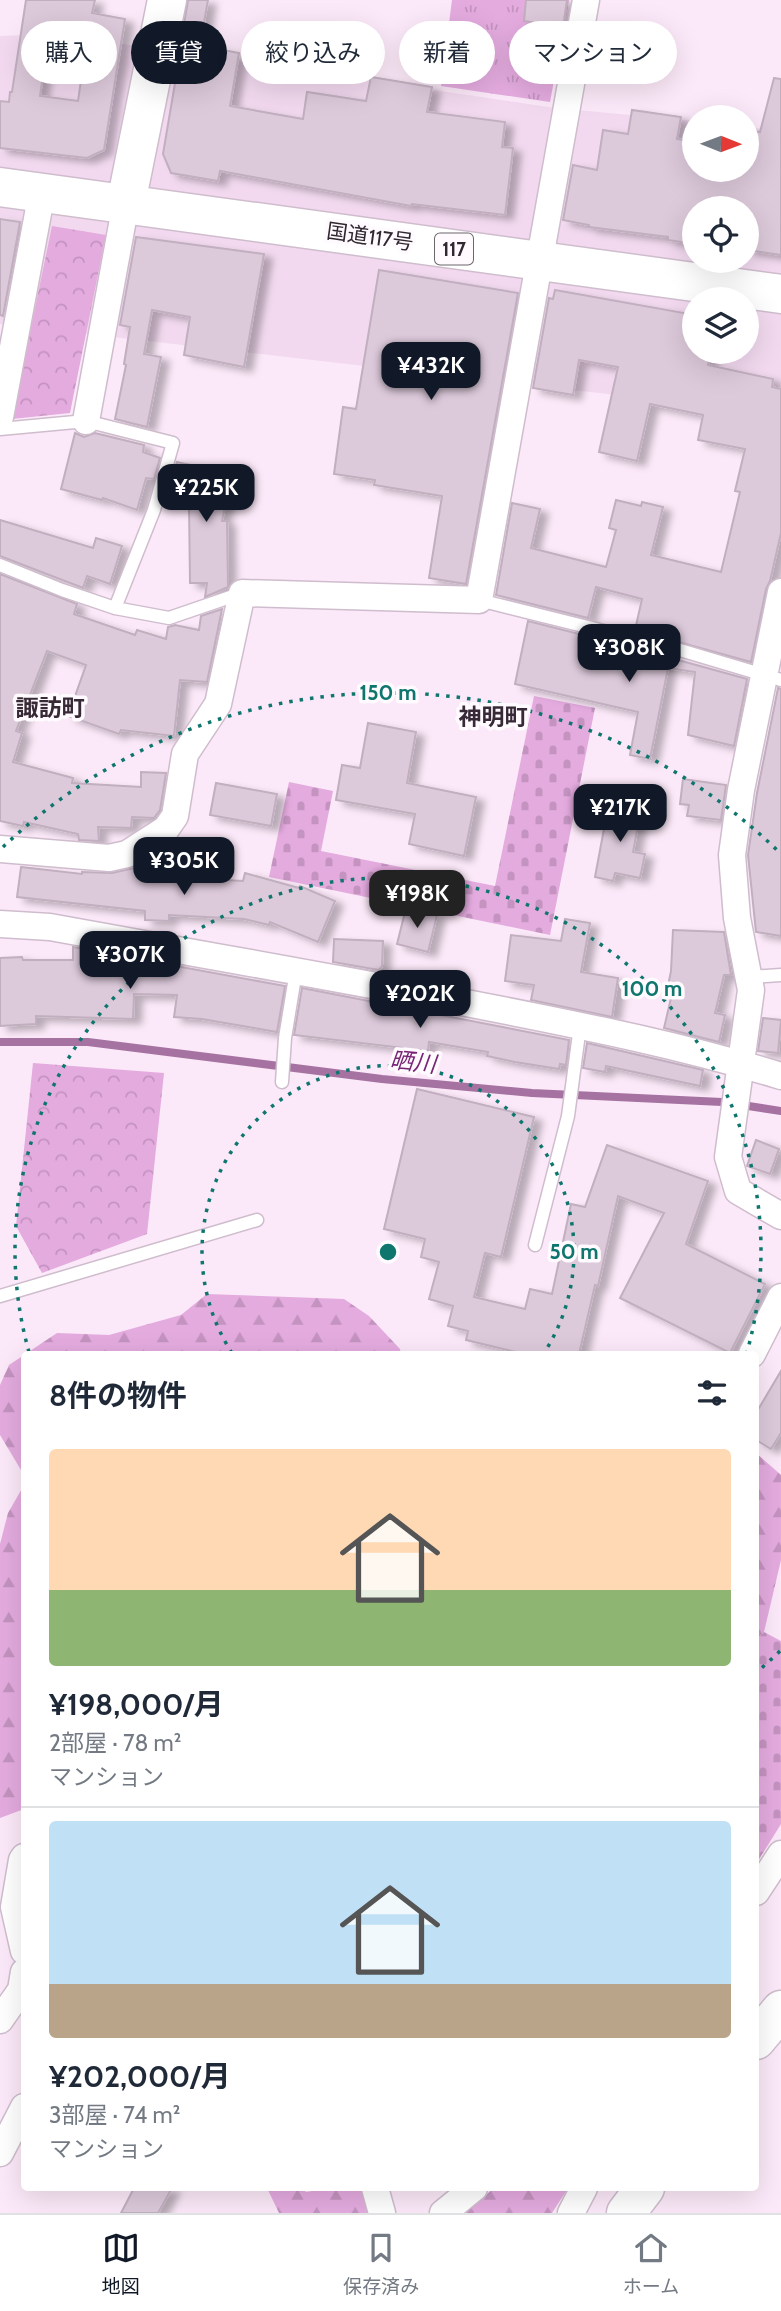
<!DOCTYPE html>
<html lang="ja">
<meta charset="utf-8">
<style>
body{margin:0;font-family:Cabin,"Noto Sans JP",sans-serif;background:#f6f6f7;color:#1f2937;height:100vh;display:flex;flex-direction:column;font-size:26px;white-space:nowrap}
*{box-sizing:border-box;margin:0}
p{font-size:23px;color:#747a83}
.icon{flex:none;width:38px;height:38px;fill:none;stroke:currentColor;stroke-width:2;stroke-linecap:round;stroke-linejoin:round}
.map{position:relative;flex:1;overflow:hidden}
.side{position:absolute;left:21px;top:1351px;width:738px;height:840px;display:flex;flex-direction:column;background:#fff;border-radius:7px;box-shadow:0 7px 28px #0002}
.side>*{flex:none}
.hud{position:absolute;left:21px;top:21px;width:740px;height:63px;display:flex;gap:14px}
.needle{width:46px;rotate:91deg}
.fabs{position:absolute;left:682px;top:105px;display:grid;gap:14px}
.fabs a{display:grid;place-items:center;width:77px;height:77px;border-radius:50%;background:#fff;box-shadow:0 7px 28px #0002;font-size:35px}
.price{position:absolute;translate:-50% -60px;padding:0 16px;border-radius:14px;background:#111827;color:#fff;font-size:23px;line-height:46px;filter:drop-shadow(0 2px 4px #0008)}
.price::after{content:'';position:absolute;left:50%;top:42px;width:21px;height:16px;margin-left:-10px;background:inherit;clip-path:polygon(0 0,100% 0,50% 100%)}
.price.on{background:#222;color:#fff}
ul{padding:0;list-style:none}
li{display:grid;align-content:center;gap:14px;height:371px;padding:0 28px}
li+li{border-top:2px solid #e0e1e3}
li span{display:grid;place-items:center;height:217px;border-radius:7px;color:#555}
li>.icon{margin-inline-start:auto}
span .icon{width:126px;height:126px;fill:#fffc;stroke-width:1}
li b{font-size:30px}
h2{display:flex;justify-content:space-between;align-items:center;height:84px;padding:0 28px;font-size:30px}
.pill{padding:0 24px;border-radius:32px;background:#fff;box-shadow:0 7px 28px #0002;font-size:24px;line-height:63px}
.pill.on{background:#111827;color:#fff}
.tab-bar{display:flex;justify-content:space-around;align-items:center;height:98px;border-top:2px solid #e0e1e3;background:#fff;font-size:19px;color:#747a83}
.tab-bar a{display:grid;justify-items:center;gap:4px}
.tab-bar .on{color:#111827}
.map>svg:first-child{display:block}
.built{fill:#f2d9ef;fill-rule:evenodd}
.grass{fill:url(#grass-tufts)}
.forest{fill:url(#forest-firs)}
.cemetery{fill:url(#cemetery-stones)}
.park{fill:url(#park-crowns)}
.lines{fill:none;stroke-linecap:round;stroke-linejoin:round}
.stream{stroke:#a572a1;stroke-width:8}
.building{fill:#dcc9da;stroke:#c1afbf;stroke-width:2;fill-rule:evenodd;filter:url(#shadow)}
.service-casing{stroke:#cfbdcd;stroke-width:15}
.minor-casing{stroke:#cfbdcd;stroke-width:29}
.primary-casing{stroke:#cfbdcd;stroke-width:41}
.trunk-casing{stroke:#cfbdcd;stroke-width:41}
.service{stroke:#fff;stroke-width:12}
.minor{stroke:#fff;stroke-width:26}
.primary{stroke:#fff;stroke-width:38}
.trunk{stroke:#fff;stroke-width:38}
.ring{fill:none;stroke:#0f766e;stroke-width:3.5;stroke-dasharray:3.5 7}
.labels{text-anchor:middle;stroke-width:7;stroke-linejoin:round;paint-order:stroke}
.shield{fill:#fefafe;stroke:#6d676c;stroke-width:2}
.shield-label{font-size:19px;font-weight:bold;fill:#2f282e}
.street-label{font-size:21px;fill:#2f282e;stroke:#fefafe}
.neighbourhood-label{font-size:23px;font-weight:bold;fill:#372936;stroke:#fefafe}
.water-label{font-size:23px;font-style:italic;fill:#782575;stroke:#fefafe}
.centre{fill:#0f766e;stroke:#fefafe;stroke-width:3.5}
.ring-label{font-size:21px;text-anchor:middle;font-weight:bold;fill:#0f766e;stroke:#fefafe;stroke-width:7;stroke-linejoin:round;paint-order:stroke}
</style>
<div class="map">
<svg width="781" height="2213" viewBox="0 0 781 2213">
<defs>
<pattern id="grass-tufts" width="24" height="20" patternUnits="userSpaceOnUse" patternTransform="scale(1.75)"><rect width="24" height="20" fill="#e4abdf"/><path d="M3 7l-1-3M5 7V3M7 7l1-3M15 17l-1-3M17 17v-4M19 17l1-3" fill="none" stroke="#c493c0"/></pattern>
<pattern id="forest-firs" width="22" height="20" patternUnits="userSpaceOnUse" patternTransform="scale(1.75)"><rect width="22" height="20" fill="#e4abdf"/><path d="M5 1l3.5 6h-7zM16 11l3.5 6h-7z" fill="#c493c0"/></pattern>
<pattern id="cemetery-stones" width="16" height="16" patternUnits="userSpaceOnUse" patternTransform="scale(1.75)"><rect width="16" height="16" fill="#e4abdf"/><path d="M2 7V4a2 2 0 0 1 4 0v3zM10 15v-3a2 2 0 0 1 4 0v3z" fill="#c493c0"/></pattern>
<pattern id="park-crowns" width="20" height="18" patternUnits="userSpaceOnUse" patternTransform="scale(1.75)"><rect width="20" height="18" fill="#e4abdf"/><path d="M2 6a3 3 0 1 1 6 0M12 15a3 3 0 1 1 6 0" fill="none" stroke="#c493c0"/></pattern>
<filter id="shadow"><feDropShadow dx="8" dy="4.5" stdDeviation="3.5" flood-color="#0004"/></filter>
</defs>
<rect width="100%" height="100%" fill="#fbe8f8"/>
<!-- built -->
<path class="built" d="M55,34L555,108L695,121V170H747V126L781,133V414L0,324V36ZM695,208H747V261H695ZM695,299H747V352H695Z"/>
<!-- grass -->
<path class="grass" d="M452,0H526L524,21L563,26L567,0H569L550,102L441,86Z"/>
<!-- forest -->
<path class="forest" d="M207,1294L344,1299L369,1316L400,1349L401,1354H24V1475L0,1435V1385L9,1365L57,1333L109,1335L181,1315Z
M756,1453L781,1475V1560L764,1632L756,1640Z
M24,1485V1809L0,1818V1544L8,1513Z
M267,2188H302L306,2192L329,2188H371L370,2213H279Z
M494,2188H568L552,2213H464Z"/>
<!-- cemetery -->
<path class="cemetery" d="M534,696L595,708L550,935L269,877L289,782L333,791L321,851L495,886Z
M764,1632L781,1641V1824L756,1864V1640Z"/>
<!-- park -->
<path class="park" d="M52,226L106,235L70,413L12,419Z
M33,1063L164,1073L147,1234L42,1273L16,1226Z"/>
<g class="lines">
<!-- stream -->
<path class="stream" d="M0,1042H88L382,1079L532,1093L722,1102L781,1111"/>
</g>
<!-- building -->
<path class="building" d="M26,0H95L92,13L125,19L104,150L87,158L0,148V101L9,102L10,92H12ZM50,26L88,33L78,101L40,96Z
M188,0H208L201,39L182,36Z
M526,0H567L563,27L524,21Z
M182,42L239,53L230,106L303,119L307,92L366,101L371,77L432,87L427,112L505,122L502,147L513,148L505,215L412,204L411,206L220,171L218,181L171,173L163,154Z
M774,78L781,79V255L747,250V208H695V244L668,240V237L589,227V225L563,220L573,165L597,170L603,130L628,134L632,110L681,117L677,139L695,142V170H747V130L760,132Z
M0,219L20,222L3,316L0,315Z
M136,237L264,254L244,367L184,355L190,317L152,310L144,354L161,357L147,427L115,419L126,365L124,364L130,327L120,325Z
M379,270L518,293L466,584L429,578L442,496L374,485L375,480L334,474L343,407L356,409Z
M555,290L695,315V352H711L708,365L773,379L772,387L781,389V533L770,581L766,589L751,662L635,630L642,599L596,587L588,618L496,595L512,503L540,509L531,548L606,567L616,530L609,528L616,500L641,506L642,502L663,507L651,555L721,572L740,492L735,491L745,449L698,440L703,415L650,404L637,461L599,452L618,367L579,360L573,395L533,388L549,298L553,299Z
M75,433L84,437L95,433L144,445L143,452L160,458L154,479L146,478L137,510L103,498L102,500L61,489Z
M177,462L232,474L222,521H227L228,587L205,597L207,583H190L189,504L183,503L187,487L171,483Z
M0,520L93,548L96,538L122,546L110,584L87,576L83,588L0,556Z
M0,574L77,604L74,614L135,635L137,630L166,639L168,627L175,625L199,630L201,616L222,609L207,682L180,680L174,736L121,730L119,734L68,716L86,665L47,651L16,731L22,733L13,762L73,778L72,783L141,787V772L166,773L160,810L154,818L132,817L131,828L98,827L99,841L79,840L78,834L24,822L23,826L0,821Z
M528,621L583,635L582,641L629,652L631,647L747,679L734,746L688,735L695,672L668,668L650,759L630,755L638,712L515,684Z
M778,688L781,689V936L756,932L748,855L757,793Z
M368,723L416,732L407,783L476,797L464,856L409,844L415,814L336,800L342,765L360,768Z
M683,779L726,785L721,820L687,816L689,805L680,804Z
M216,783L277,794L271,826L210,815Z
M609,802L641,809L633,852L645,854L640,878L615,873L613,881L595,877Z
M21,867L82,874V872L112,873L139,867L171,868V877L243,881L245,873L299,888L300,886L335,901L318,942L270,922L269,925L244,919L169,915V921L145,920V911L17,897Z
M406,908L437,915L428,952L397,944Z
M565,919L590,923L581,972L618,978L612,1017L531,1000L534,985L505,981L511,935L561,941Z
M673,930L724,932L731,975H724L715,1013L725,1015L719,1042L664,1028L671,998L666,996L671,971Z
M334,939L383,941L382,966L379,970L333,962Z
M73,947L285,986L277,1032L202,1019L174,1017L177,995L134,994L133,1019L36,1016V1024L0,1026V958L22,957L23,960H73Z
M302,988L569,1040L566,1065L560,1064L559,1069L515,1062L487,1056L488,1052L429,1042L428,1051L294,1035Z
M763,1018L781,1020L778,1053L758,1051Z
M587,1043L703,1070L700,1086L606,1066L605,1072L583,1068Z
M417,1089L534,1117L501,1257L485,1253L474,1297L525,1309L530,1289L552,1294L571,1204L585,1207L607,1145L708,1181L686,1244L765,1284L730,1353L620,1298L664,1213L618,1196L598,1286L595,1285L579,1354H524L466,1340L468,1331L448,1326L453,1306L429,1299L439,1262L421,1257L425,1239L384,1229Z
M756,1140L779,1149L770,1174L747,1166Z
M781,1371V1433L771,1449L756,1440V1413Z
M134,2188H172L158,2213H121Z"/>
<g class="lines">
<defs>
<path id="service" d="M0,429L86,421L173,443L154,510L115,608
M0,565L62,590L115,608L169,618L242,593
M479,600L680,650L781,680
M750,977L781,975
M282,1082L285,1038L296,971
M535,1245L568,1116L580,1026
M0,1296L257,1220"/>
<path id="minor" d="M0,417L42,192
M86,421L126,203
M781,592L741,790L732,855L737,918L751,990L728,1157L738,1191L781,1216
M0,849L109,858L127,854L166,829L175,816L185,754L218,704L242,593L479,600L586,0
M0,924L50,927C198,954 345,979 492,1008C589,1027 687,1047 781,1076
M752,1354L781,1297
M24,1857L22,1860L14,1907L24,1951
M756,1892L781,1854
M0,2020L21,1990L24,1972
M0,2153L24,2107
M375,2188L382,2213
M443,2213L474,2188
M571,2213L584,2188"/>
<path id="primary" d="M126,203L167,0
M756,2040L781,2010
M626,2213L645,2188"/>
<path id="trunk" d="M0,187L781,294"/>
</defs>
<!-- service casing -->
<use href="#service" class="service-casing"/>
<!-- minor casing -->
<use href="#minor" class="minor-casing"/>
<!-- primary casing -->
<use href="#primary" class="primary-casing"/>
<!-- trunk casing -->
<use href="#trunk" class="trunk-casing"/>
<!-- service -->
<use href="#service" class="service"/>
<!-- minor -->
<use href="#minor" class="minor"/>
<!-- primary -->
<use href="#primary" class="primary"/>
<!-- trunk -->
<use href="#trunk" class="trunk"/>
</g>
<!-- distance rings -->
<g class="ring">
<path d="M232 1353A186 186 0 1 1 544 1353"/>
<path d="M29 1352A373 373 0 1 1 747 1352"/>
<path d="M780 1651A559 559 0 0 1 758 1671M3 847A559 559 0 0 1 780 853"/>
</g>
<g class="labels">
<!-- shield labels -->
<rect class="shield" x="435" y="233.5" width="38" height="31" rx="5"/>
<g class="shield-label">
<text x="454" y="256">117</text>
</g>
<!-- street labels -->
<g class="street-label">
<text transform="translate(370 237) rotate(8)" y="7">国道117号</text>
</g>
<!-- neighbourhood labels -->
<g class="neighbourhood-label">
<text x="50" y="716">諏訪町</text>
<text x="493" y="725">神明町</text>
</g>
<!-- water labels -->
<g class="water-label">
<text transform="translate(413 1062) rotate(6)" y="8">晒川</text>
</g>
</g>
<circle cx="388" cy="1252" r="10" class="centre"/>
<g class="ring-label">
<text x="388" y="700">150 m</text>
<text x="652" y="996">100 m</text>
<text x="574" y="1259">50 m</text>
</g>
</svg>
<div class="fabs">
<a><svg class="needle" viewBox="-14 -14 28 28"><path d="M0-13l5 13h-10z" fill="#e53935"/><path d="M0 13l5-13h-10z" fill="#747a83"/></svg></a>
<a><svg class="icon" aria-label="locate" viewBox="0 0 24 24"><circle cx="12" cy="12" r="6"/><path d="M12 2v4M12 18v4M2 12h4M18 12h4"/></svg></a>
<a><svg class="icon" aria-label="layers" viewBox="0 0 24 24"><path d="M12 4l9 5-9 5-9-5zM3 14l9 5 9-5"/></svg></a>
</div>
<b class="price" style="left:431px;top:402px">¥432K</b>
<b class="price" style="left:206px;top:524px">¥225K</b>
<b class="price" style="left:629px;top:684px">¥308K</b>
<b class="price" style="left:620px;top:844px">¥217K</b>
<b class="price" style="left:184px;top:897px">¥305K</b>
<b class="price on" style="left:417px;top:930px">¥198K</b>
<b class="price" style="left:130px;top:991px">¥307K</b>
<b class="price" style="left:420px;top:1030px">¥202K</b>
<div class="hud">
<a class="pill">購入</a>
<a class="pill on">賃貸</a>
<a class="pill">絞り込み</a>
<a class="pill">新着</a>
<a class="pill">マンション</a>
</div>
<section class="side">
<h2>8件の物件<svg class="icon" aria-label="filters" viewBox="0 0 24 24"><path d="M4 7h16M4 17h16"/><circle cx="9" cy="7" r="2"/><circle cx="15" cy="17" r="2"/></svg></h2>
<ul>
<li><span style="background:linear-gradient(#ffd9b3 65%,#8fb573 0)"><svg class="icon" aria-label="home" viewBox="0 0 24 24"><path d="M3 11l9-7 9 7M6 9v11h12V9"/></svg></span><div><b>¥198,000/月</b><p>2部屋 · 78 m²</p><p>マンション</p></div></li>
<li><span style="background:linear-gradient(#bfe0f5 75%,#b9a48a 0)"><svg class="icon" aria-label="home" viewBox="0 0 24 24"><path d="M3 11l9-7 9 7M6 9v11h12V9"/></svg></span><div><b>¥202,000/月</b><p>3部屋 · 74 m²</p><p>マンション</p></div></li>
</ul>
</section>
</div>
<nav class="tab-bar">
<a class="on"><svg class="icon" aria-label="map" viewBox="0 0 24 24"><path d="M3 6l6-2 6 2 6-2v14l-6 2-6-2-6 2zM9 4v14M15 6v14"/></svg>地図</a>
<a><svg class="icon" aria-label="saved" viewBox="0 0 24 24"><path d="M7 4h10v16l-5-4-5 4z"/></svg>保存済み</a>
<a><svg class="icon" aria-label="home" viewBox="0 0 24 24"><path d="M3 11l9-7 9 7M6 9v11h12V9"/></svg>ホーム</a>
</nav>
